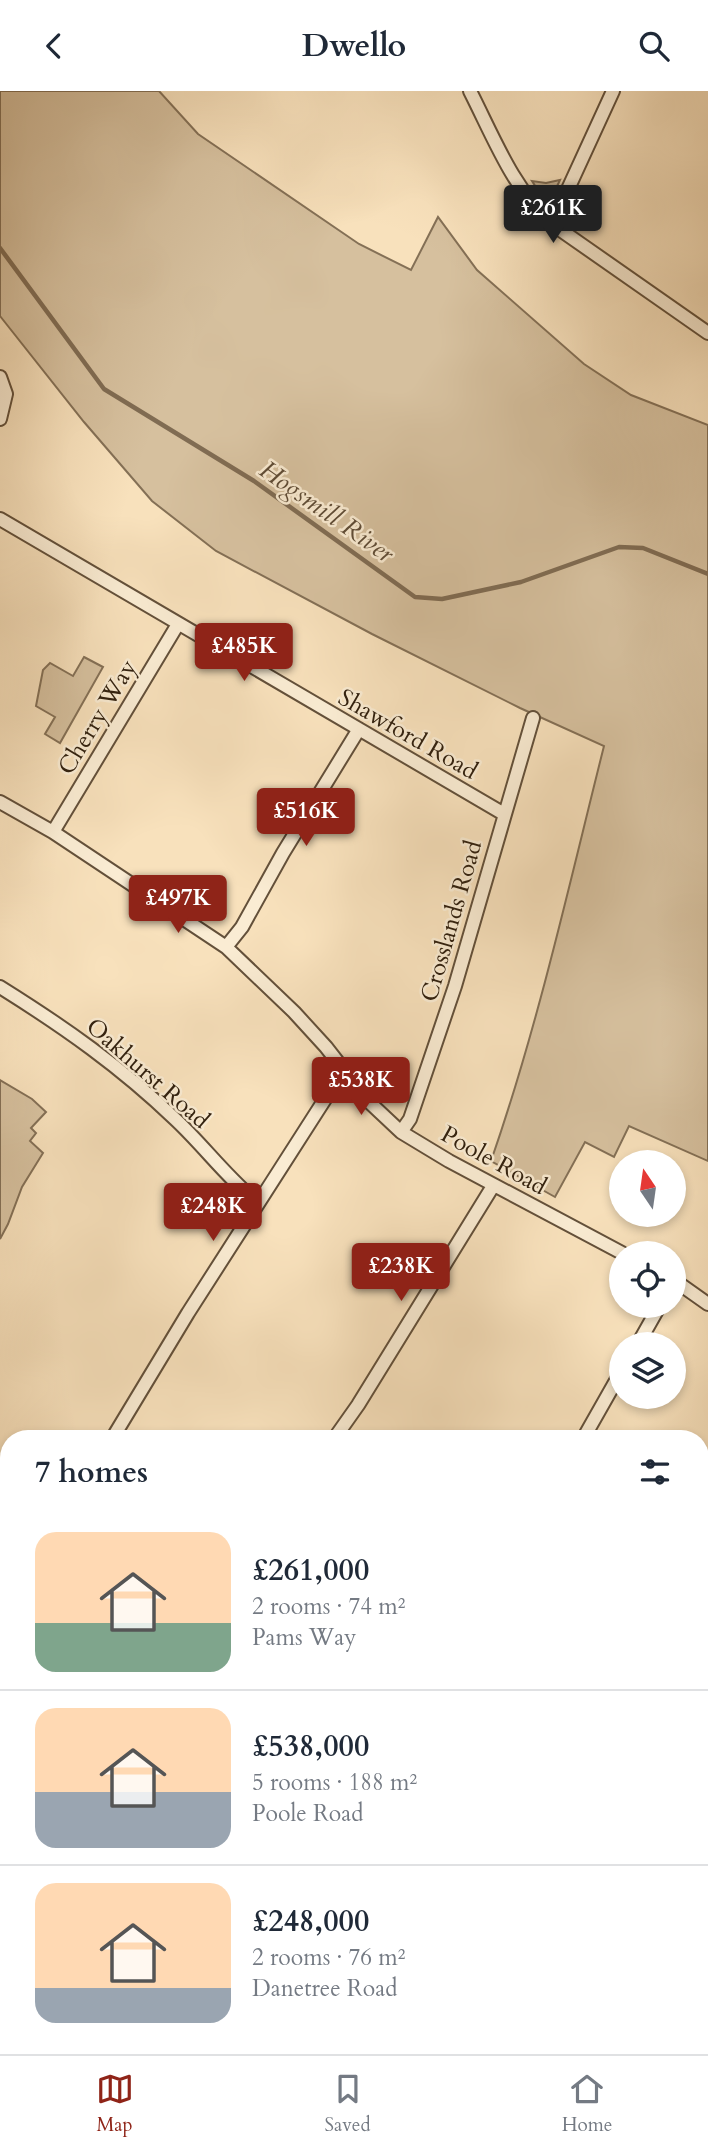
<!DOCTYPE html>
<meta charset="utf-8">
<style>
body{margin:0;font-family:Cardo,serif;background:#f2f2f3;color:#1f2937;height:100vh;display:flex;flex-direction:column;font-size:26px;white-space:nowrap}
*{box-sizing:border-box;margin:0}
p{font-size:23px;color:#747a83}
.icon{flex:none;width:38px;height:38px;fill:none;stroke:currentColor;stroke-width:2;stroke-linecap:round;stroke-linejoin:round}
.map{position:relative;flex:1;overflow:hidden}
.details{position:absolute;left:0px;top:1339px;width:709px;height:625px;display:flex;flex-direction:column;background:#fff;border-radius:28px 28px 0 0;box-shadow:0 4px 10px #0003}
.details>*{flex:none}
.needle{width:46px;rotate:347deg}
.fabs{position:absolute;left:609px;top:1059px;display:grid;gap:14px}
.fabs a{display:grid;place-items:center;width:77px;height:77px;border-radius:50%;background:#fff;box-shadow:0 4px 10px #0003;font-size:35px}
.price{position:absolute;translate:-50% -60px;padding:0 16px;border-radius:7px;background:#8f2418;color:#fff;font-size:23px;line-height:46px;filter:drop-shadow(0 2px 4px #0008)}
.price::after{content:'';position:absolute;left:50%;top:42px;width:21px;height:16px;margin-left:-10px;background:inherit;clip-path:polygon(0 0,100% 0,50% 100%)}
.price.active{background:#222;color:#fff}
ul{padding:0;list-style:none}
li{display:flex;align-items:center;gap:21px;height:175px;padding:0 35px}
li+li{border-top:2px solid #e0e1e3}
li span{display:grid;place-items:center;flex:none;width:196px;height:140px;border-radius:21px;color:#555}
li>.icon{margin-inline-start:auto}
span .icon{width:84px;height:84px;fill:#fffc;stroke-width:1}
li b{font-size:30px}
h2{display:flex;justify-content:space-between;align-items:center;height:84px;padding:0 35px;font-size:30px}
header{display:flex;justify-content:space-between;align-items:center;height:91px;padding:0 35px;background:#fff;font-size:32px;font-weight:700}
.tabs{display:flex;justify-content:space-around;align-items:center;height:98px;border-top:2px solid #e0e1e3;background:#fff;font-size:19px;color:#747a83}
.tabs a{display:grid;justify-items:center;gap:4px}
.tabs .active{color:#8f2418}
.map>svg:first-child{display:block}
.green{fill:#d6c09e;stroke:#847056;stroke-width:2}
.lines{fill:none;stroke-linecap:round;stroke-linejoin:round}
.stream{stroke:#806c53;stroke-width:4.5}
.street-casing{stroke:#63503a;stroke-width:16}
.secondary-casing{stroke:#31200e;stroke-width:21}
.street{stroke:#faecd3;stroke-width:12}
.secondary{stroke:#faecd3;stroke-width:18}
.labels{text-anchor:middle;stroke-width:5;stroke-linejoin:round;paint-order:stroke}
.street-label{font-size:24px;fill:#31200e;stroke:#faecd3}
.water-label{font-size:26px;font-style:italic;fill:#5f4c36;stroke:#faecd3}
</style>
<header><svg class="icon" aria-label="back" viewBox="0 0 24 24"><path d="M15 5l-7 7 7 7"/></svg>Dwello<svg class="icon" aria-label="search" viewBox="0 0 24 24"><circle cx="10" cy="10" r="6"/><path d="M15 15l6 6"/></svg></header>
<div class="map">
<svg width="708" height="1963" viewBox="0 0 708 1963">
<rect width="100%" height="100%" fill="#f8e1bc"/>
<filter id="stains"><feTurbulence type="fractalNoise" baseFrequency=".00286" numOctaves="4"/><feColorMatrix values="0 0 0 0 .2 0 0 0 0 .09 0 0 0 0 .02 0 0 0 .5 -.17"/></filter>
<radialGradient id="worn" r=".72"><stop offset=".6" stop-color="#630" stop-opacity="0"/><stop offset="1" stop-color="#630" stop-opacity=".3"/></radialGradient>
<!-- green -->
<path class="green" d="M0,0H159L198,43L359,153L411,179L438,126L477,179L584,273L631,304L708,334V1070L629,1035L614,1066L585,1051L555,1106L491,1070C538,935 569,794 604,655L520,617L372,543L216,460L152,410L84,331L0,225Z
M560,89L550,110H545L532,90L546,92Z
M84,566L103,576L60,652L45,643L55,626L36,615L43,579L50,572L73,585Z
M0,989L32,1008L46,1021L31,1037L36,1042L30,1050L43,1062L22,1096L8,1133L0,1148Z
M0,1747L9,1750V1955H312L323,1963H0Z"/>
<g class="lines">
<!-- stream -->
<path class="stream" d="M0,157L104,298L254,390L415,506L442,508L521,491L619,456L643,457L708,483"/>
<defs>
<path id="street" d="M470,0C493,45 513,98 552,133L708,242
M552,133L613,0
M0,286L6,303L0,328
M0,428L504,723
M0,711L53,741L226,856L294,921L326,956L368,1010L401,1041L449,1070L622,1162
M53,741L178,533
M226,856L242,836L283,762L359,638
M0,896C64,936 121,976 175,1028C204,1055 227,1087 258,1112
M401,1041L410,1028L455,895L533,627
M674,1189L708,1213
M638,1253L660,1214
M112,1348L188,1222L327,1005L348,984
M334,1348L358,1314L493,1095
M583,1348L621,1281
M0,1524L9,1512
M700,1551L708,1539
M0,1655L9,1658
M0,1728L9,1706
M700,1934L708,1921
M682,1963L687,1955"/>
<path id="secondary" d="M0,1731L9,1733
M431,1955L444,1963"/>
</defs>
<!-- street casing -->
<use href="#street" class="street-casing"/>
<!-- secondary casing -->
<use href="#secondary" class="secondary-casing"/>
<!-- street -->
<use href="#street" class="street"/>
<!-- secondary -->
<use href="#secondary" class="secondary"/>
</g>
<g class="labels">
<!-- street labels -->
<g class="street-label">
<text transform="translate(97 626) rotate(-59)" y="8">Cherry Way</text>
<text transform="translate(408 643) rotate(30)" y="8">Shawford Road</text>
<text transform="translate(451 830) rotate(-74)" y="8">Crosslands Road</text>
<text transform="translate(148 982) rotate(41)" y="8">Oakhurst Road</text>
<text transform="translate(494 1069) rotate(29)" y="8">Poole Road</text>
</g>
<!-- water labels -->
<g class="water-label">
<text transform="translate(327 420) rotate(35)" y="9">Hogsmill River</text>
</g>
</g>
<rect width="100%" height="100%" filter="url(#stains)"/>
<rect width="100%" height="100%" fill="url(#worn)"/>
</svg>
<div class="fabs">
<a><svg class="needle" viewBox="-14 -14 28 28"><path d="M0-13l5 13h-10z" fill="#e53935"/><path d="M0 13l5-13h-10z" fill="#747a83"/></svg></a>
<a><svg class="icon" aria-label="locate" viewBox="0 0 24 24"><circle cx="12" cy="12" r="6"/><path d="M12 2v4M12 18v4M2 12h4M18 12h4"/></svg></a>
<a><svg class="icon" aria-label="layers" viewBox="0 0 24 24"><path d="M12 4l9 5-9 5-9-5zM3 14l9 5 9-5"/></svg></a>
</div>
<b class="price active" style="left:553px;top:154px">£261K</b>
<b class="price" style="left:244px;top:592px">£485K</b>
<b class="price" style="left:306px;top:757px">£516K</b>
<b class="price" style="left:178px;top:844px">£497K</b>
<b class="price" style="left:361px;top:1026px">£538K</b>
<b class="price" style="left:213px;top:1152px">£248K</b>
<b class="price" style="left:401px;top:1212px">£238K</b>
<section class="details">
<h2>7 homes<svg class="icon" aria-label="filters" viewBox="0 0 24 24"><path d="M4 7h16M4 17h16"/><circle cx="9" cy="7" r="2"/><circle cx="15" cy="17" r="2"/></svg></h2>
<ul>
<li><span style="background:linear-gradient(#ffd9b3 65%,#7fa58c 0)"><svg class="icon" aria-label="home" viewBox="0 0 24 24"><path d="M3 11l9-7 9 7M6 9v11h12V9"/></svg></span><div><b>£261,000</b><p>2 rooms · 74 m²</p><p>Pams Way</p></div></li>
<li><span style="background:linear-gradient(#ffd9b3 60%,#9aa5b1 0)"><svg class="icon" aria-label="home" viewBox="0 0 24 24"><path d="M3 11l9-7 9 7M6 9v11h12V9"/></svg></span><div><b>£538,000</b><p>5 rooms · 188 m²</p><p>Poole Road</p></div></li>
<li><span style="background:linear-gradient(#ffd9b3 75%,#9aa5b1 0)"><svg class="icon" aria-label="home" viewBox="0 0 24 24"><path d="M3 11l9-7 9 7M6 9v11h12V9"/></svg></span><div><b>£248,000</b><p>2 rooms · 76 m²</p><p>Danetree Road</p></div></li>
</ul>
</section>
</div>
<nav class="tabs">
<a class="active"><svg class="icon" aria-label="map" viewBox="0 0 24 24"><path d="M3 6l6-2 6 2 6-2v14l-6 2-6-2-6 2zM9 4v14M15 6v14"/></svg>Map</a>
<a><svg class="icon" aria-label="saved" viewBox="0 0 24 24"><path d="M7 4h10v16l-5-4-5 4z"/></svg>Saved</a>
<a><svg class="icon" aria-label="home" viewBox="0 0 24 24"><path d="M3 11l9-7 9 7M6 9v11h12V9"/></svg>Home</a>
</nav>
